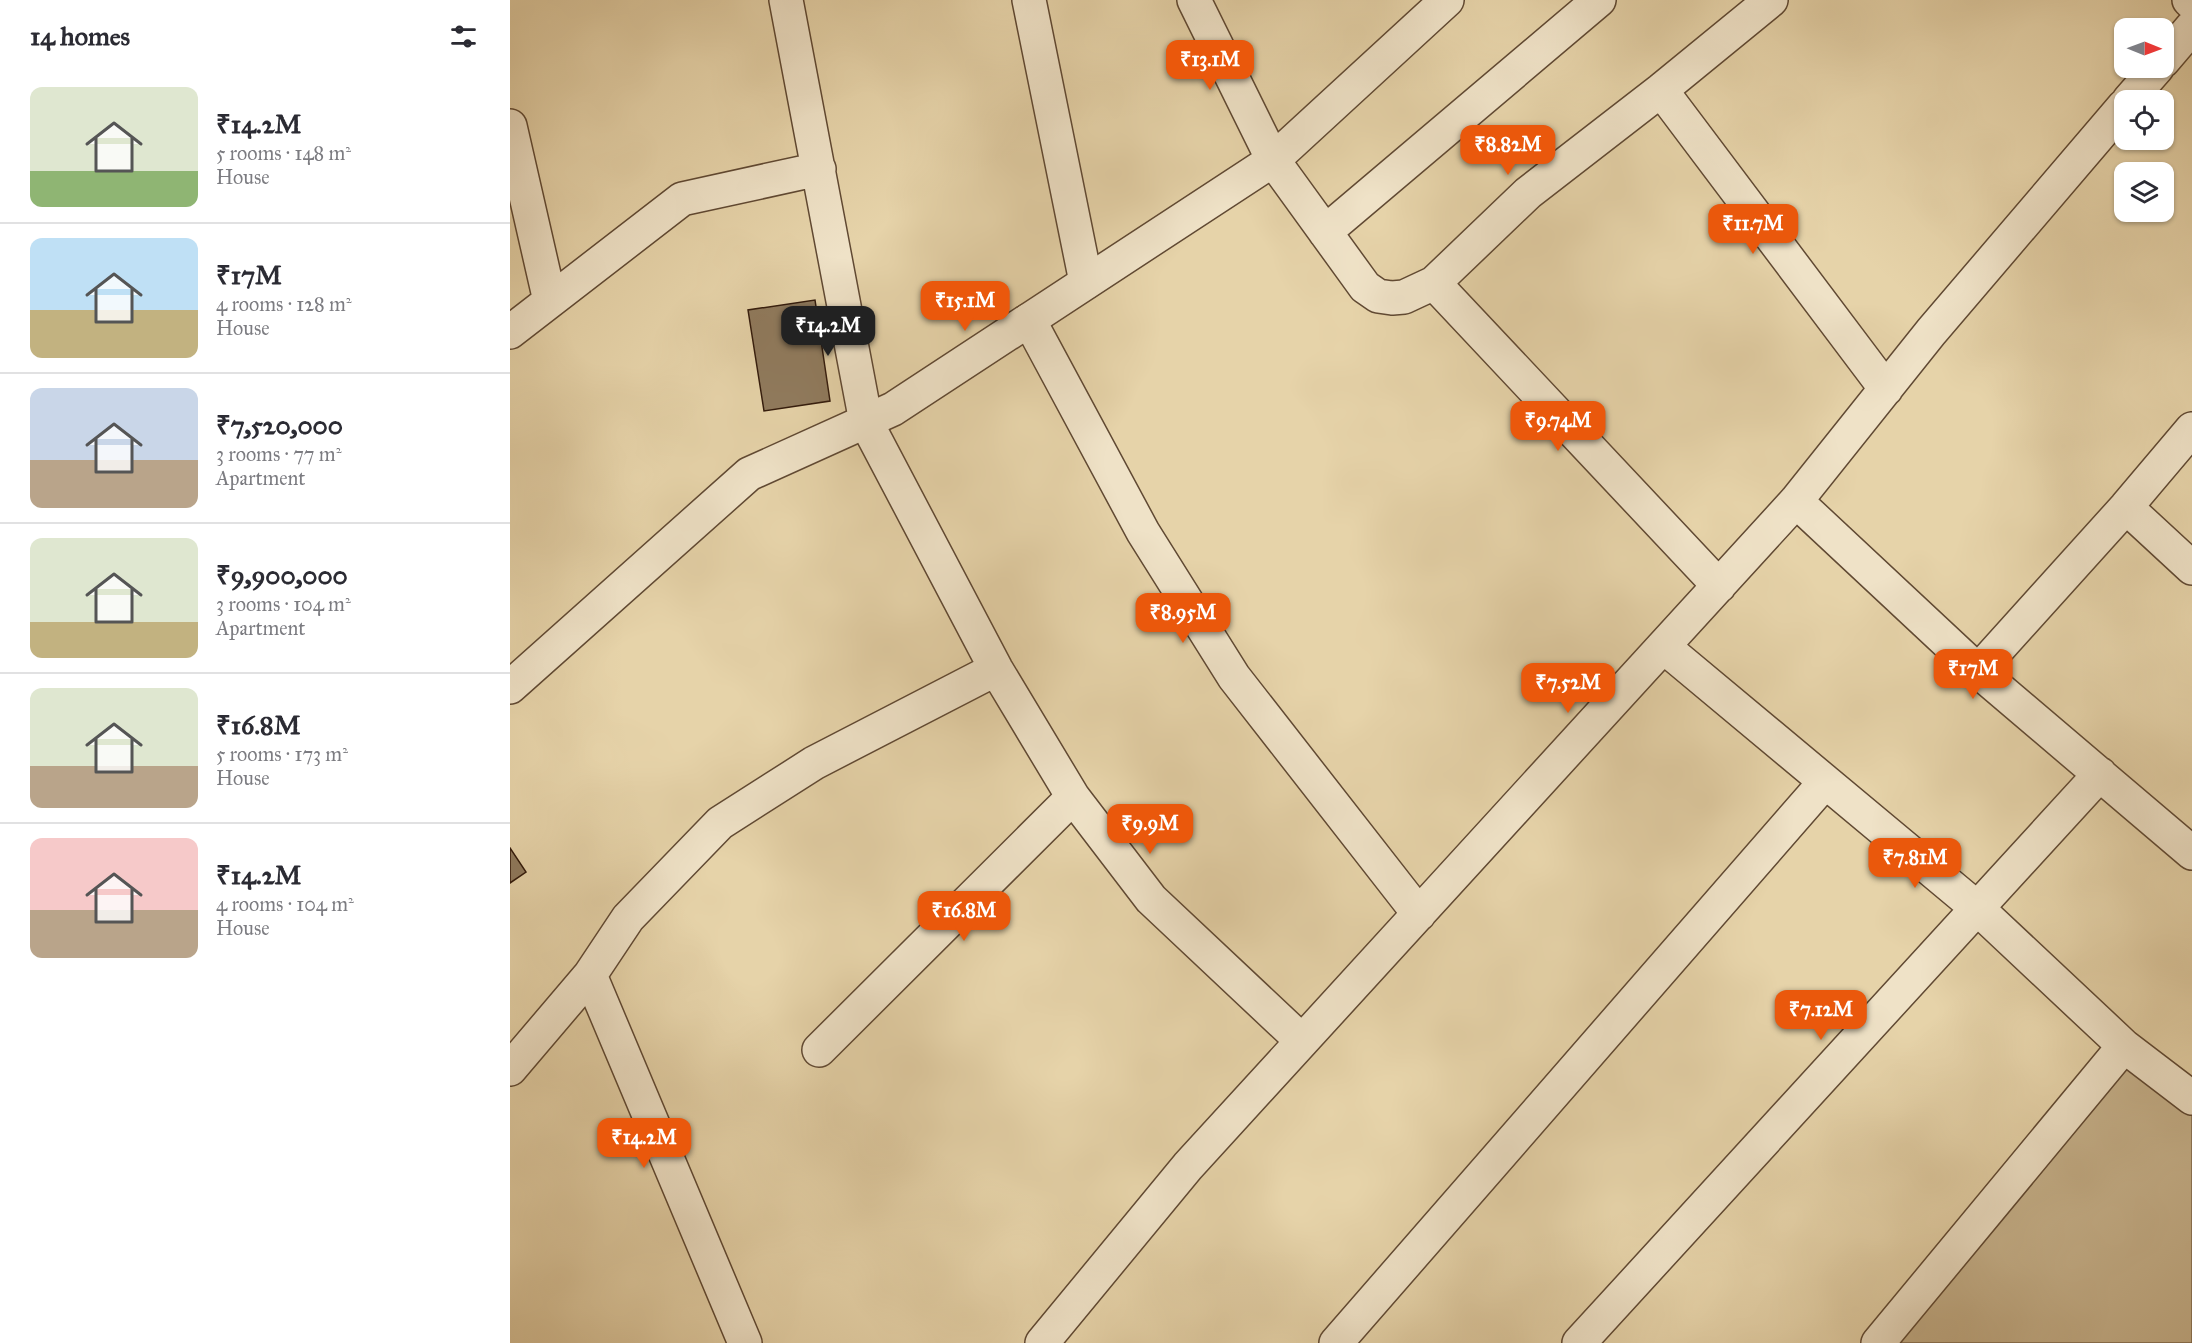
<!DOCTYPE html>
<meta charset="utf-8">
<style>
body{margin:0;font-family:"IM FELL Great Primer",serif;background:#f2f2f3;color:#2b2b33;height:100vh;display:flex;flex-direction:column;font-size:22px;white-space:nowrap}
*{box-sizing:border-box;margin:0}
p{font-size:20px;color:#7c7c81}
.icon{flex:none;width:33px;height:33px;fill:none;stroke:currentColor;stroke-width:2;stroke-linecap:round;stroke-linejoin:round}
.map{position:relative;flex:1;overflow:hidden}
.drawer{display:flex;flex-direction:column;background:#fff;width:510px}
.drawer>*{flex:none}
.needle{width:39px;rotate:91deg}
.buttons{position:absolute;left:1604px;top:18px;display:grid;gap:12px}
.buttons a{display:grid;place-items:center;width:60px;height:60px;border-radius:12px;background:#fff;box-shadow:0 2px 4px #0004;font-size:30px}
.price{position:absolute;translate:-50% -51px;padding:0 14px;border-radius:12px;background:#ea580c;color:#fff;font-size:20px;line-height:39px;filter:drop-shadow(0 2px 3px #0008)}
.price::after{content:'';position:absolute;left:50%;top:36px;width:18px;height:14px;margin-left:-9px;background:inherit;clip-path:polygon(0 0,100% 0,50% 100%)}
.price.current{background:#222;color:#fff}
ul{padding:0;list-style:none}
li{display:flex;align-items:center;gap:18px;height:150px;padding:0 30px}
li+li{border-top:2px solid #e1e1e2}
li span{display:grid;place-items:center;flex:none;width:168px;height:120px;border-radius:12px;color:#555}
li>.icon{margin-inline-start:auto}
span .icon{width:72px;height:72px;fill:#fffc;stroke-width:1}
li b{font-size:26px}
h2{display:flex;justify-content:space-between;align-items:center;height:72px;padding:0 30px;font-size:26px}
main{display:flex;flex:1;min-height:0}
.map>svg:first-child{display:block}
.green{fill:#c8b48e;stroke:#7e684d;stroke-width:1.5}
.building{fill:#907b5e;stroke:#331b0c;stroke-width:1.5}
.lines{fill:none;stroke-linecap:round;stroke-linejoin:round}
.minor-casing{stroke:#604933;stroke-width:36}
.tertiary-casing{stroke:#604933;stroke-width:36}
.minor{stroke:#efe2c7;stroke-width:33}
.tertiary{stroke:#efe2c7;stroke-width:33}
</style>
<main>
<section class="drawer">
<h2>14 homes<svg class="icon" aria-label="filters" viewBox="0 0 24 24"><path d="M4 7h16M4 17h16"/><circle cx="9" cy="7" r="2"/><circle cx="15" cy="17" r="2"/></svg></h2>
<ul>
<li><span style="background:linear-gradient(#dfe7d0 70%,#8fb573 0)"><svg class="icon" aria-label="home" viewBox="0 0 24 24"><path d="M3 11l9-7 9 7M6 9v11h12V9"/></svg></span><div><b>₹14.2M</b><p>5 rooms · 148 m²</p><p>House</p></div></li>
<li><span style="background:linear-gradient(#bfe0f5 60%,#c2b280 0)"><svg class="icon" aria-label="home" viewBox="0 0 24 24"><path d="M3 11l9-7 9 7M6 9v11h12V9"/></svg></span><div><b>₹17M</b><p>4 rooms · 128 m²</p><p>House</p></div></li>
<li><span style="background:linear-gradient(#c9d6e8 60%,#b9a48a 0)"><svg class="icon" aria-label="home" viewBox="0 0 24 24"><path d="M3 11l9-7 9 7M6 9v11h12V9"/></svg></span><div><b>₹7,520,000</b><p>3 rooms · 77 m²</p><p>Apartment</p></div></li>
<li><span style="background:linear-gradient(#dfe7d0 70%,#c2b280 0)"><svg class="icon" aria-label="home" viewBox="0 0 24 24"><path d="M3 11l9-7 9 7M6 9v11h12V9"/></svg></span><div><b>₹9,900,000</b><p>3 rooms · 104 m²</p><p>Apartment</p></div></li>
<li><span style="background:linear-gradient(#dfe7d0 65%,#b9a48a 0)"><svg class="icon" aria-label="home" viewBox="0 0 24 24"><path d="M3 11l9-7 9 7M6 9v11h12V9"/></svg></span><div><b>₹16.8M</b><p>5 rooms · 173 m²</p><p>House</p></div></li>
<li><span style="background:linear-gradient(#f6c9c9 60%,#b9a48a 0)"><svg class="icon" aria-label="home" viewBox="0 0 24 24"><path d="M3 11l9-7 9 7M6 9v11h12V9"/></svg></span><div><b>₹14.2M</b><p>4 rooms · 104 m²</p><p>House</p></div></li>
</ul>
</section>
<div class="map">
<svg width="1682" height="1343" viewBox="0 0 1682 1343">
<rect width="100%" height="100%" fill="#e6d3a9"/>
<filter id="stains"><feTurbulence type="fractalNoise" baseFrequency=".00333" numOctaves="4"/><feColorMatrix values="0 0 0 0 .2 0 0 0 0 .09 0 0 0 0 .02 0 0 0 .5 -.17"/></filter>
<radialGradient id="worn" r=".72"><stop offset=".6" stop-color="#630" stop-opacity="0"/><stop offset="1" stop-color="#630" stop-opacity=".3"/></radialGradient>
<!-- green -->
<path class="green" d="M1614,1046L1682,1098V1343H1368Z"/>
<!-- building -->
<path class="building" d="M305,300L320,401L254,411L238,310Z
M0,848L16,872L0,883Z"/>
<g class="lines">
<defs>
<path id="minor" d="M276,0L356,422L486,669L563,797L641,899L792,1041
M519,0L576,282
M684,0L763,160L855,287L868,296L882,298L894,297L924,283L1018,193L1151,90L1261,0
M1679,0L1682,3
M1653,61L1682,27
M1151,90L1376,389
M1619,100L1647,68
M0,126L40,301
M815,232L1089,0
M924,283L1209,586
M519,320L633,532L724,677L909,914
M0,332L172,199L309,169
M1286,501L1468,671L1682,853
M1616,507L1682,568
M1154,647L1467,908L1614,1046L1682,1098
M1468,671L1616,507L1682,429
M80,975L235,1343
M309,1050L563,797
M0,1069L80,975L118,918L210,823L304,763L486,669
M532,1343L678,1166L1286,501L1421,332L1614,106
M826,1343L1315,782
M1069,1343L1590,774
M1368,1343L1614,1046"/>
<path id="tertiary" d="M0,687L239,474L383,409L763,160L937,0"/>
</defs>
<!-- minor casing -->
<use href="#minor" class="minor-casing"/>
<!-- tertiary casing -->
<use href="#tertiary" class="tertiary-casing"/>
<!-- minor -->
<use href="#minor" class="minor"/>
<!-- tertiary -->
<use href="#tertiary" class="tertiary"/>
</g>
<rect width="100%" height="100%" filter="url(#stains)"/>
<rect width="100%" height="100%" fill="url(#worn)"/>
</svg>
<div class="buttons">
<a><svg class="needle" viewBox="-14 -14 28 28"><path d="M0-13l5 13h-10z" fill="#e53935"/><path d="M0 13l5-13h-10z" fill="#7c7c81"/></svg></a>
<a><svg class="icon" aria-label="locate" viewBox="0 0 24 24"><circle cx="12" cy="12" r="6"/><path d="M12 2v4M12 18v4M2 12h4M18 12h4"/></svg></a>
<a><svg class="icon" aria-label="layers" viewBox="0 0 24 24"><path d="M12 4l9 5-9 5-9-5zM3 14l9 5 9-5"/></svg></a>
</div>
<b class="price" style="left:700px;top:91px">₹13.1M</b>
<b class="price" style="left:998px;top:176px">₹8.82M</b>
<b class="price" style="left:1243px;top:255px">₹11.7M</b>
<b class="price" style="left:455px;top:332px">₹15.1M</b>
<b class="price current" style="left:318px;top:357px">₹14.2M</b>
<b class="price" style="left:1048px;top:452px">₹9.74M</b>
<b class="price" style="left:673px;top:644px">₹8.95M</b>
<b class="price" style="left:1463px;top:700px">₹17M</b>
<b class="price" style="left:1058px;top:714px">₹7.52M</b>
<b class="price" style="left:640px;top:855px">₹9.9M</b>
<b class="price" style="left:1405px;top:889px">₹7.81M</b>
<b class="price" style="left:454px;top:942px">₹16.8M</b>
<b class="price" style="left:1311px;top:1041px">₹7.12M</b>
<b class="price" style="left:134px;top:1169px">₹14.2M</b>
</div>
</main>
